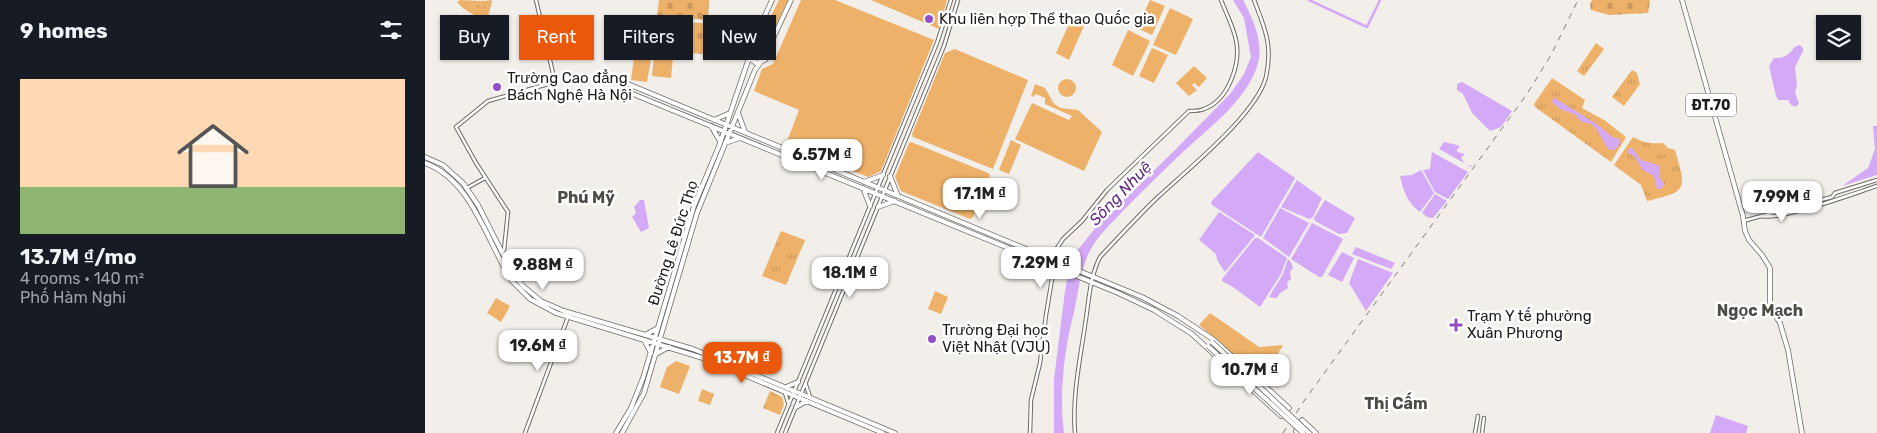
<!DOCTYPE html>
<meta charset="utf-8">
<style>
body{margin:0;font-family:Rubik,sans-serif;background:#242831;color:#f1f3f6;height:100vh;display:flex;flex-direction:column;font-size:19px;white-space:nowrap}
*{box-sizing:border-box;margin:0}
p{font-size:16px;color:#9ea1a6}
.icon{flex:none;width:28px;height:28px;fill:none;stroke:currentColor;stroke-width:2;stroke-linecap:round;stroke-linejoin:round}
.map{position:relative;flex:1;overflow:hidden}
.drawer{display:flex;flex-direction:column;background:#171b24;width:425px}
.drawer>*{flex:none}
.banner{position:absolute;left:15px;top:15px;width:475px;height:45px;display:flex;gap:10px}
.tools{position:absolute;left:1391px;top:15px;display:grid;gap:10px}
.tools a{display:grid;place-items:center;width:45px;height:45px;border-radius:0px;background:#171b24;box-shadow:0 1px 4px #0004;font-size:25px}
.price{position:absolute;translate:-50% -42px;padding:0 11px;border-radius:10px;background:#fff;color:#222;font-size:16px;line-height:32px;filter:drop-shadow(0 1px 2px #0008)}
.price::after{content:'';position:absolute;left:50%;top:30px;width:15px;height:11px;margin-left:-8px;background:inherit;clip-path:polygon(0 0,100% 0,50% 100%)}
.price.on{background:#ea580c;color:#fff}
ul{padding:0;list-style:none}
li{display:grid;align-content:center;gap:10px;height:265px;padding:0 20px}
li span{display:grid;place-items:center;height:155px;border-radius:0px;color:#555}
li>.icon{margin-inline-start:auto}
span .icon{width:90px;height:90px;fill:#fffc;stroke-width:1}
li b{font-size:21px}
h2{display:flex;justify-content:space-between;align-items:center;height:60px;padding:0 20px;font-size:21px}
.tag{padding:0 18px;border-radius:0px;background:#171b24;box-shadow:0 1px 4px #0004;font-size:18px;line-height:45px}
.tag.on{background:#ea580c;color:#fff}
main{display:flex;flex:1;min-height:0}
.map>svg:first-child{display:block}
.grass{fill:#eeb16a}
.forest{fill:url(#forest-crowns)}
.cemetery{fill:url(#cemetery-stones)}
.park{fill:url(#park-tufts)}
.water{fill:#d4a9f7}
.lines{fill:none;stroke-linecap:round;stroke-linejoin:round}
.canal{stroke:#d4a9f7;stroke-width:2.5}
.minor-casing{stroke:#6d6965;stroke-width:4.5}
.major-casing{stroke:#6d6965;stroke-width:5.5}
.minor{stroke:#fff;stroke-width:2.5}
.major{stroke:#fff;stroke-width:4}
.rail{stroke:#7f7c79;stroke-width:1;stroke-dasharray:6 6;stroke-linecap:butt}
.major-bridge-casing{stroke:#6d6965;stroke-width:5.5;stroke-linecap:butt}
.major-bridge{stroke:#fff;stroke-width:4}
.poi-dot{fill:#944fc3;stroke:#fff;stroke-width:2}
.labels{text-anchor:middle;stroke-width:5;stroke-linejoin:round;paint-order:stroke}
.shield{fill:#fff;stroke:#62615f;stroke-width:1}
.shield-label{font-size:14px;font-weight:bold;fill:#1e1d1b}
.poi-label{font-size:15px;fill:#1e1d1b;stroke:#fff;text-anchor:start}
.street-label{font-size:15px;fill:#1e1d1b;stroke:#fff}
.water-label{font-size:16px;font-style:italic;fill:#612b83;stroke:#fff}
.neighbourhood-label{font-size:16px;font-weight:bold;fill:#4e4a46;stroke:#fff}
</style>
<main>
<section class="drawer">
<h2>9 homes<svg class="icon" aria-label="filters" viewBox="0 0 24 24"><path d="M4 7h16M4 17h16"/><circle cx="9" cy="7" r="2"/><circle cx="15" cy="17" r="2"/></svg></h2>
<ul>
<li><span style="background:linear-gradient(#ffd9b3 70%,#8fb573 0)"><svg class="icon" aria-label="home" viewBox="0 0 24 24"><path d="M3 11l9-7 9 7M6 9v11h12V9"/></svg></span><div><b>13.7M ₫/mo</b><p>4 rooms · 140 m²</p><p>Phố Hàm Nghi</p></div></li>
</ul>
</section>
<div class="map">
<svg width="1452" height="433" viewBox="0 0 1452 433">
<defs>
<pattern id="forest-crowns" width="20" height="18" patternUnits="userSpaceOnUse" patternTransform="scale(1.25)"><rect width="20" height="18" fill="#eeb16a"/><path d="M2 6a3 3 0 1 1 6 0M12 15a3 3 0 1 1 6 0" fill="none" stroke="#cc985b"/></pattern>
<pattern id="cemetery-stones" width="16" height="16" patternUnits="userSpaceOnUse" patternTransform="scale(1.25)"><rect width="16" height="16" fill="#eeb16a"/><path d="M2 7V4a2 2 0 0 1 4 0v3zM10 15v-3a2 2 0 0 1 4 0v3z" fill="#cc985b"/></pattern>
<pattern id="park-tufts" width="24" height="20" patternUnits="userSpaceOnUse" patternTransform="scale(1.25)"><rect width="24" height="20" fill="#eeb16a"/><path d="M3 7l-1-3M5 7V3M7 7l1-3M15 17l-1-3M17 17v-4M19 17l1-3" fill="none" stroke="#cc985b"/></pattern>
</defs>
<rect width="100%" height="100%" fill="#f2eee9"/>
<!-- grass -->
<path class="grass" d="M35,0C46,0 56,2 67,0L66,6L50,4L39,9L32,2Z
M354,0H363L346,35L340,36L338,32Z
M376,0H410L509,40L456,171L443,177L361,144L374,110L329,91L337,69L348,64Z
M446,0H522L514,29Z
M725,0L740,6L727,35L712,28Z
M745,8L768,19L751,55L728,45Z
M648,15L661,21L644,60L631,53Z
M703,30L725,41L708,76L687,65Z
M727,48L743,55L729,83L714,76Z
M530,49L603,80L568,169L488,137L487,134L520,53Z
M210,51L227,54L222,82L206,80Z
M229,55L248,57L246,78L227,76Z
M769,66L782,78L774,87L769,83L767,85L772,90L764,96L751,83Z
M633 88a9 9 0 1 1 18 0a9 9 0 1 1-18 0Z
M610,84L620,88L629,104L636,108L653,110L677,132L659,171L590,139L607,103L644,120L647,116L620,104V98L611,94L608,97L606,96Z
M586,140L596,145L584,174L574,170Z
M486,142L563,173L565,175L548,217L545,219L476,191L470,177L484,143Z
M510,291L523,297L516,314L503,309Z
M71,298L85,306L76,322L62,313Z
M785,313L834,347L858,345L851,357L852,358L838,379L774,325Z
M251,361L265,366L254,394L235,387L242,367Z"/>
<!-- forest -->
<path class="forest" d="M50,4L66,6L63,16L56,19L39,9Z"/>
<!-- cemetery -->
<path class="cemetery" d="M234,0H284L283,20L232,16Z
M1167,0H1225L1223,13L1184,15L1166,10L1165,5Z
M231,20L307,25V38L296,37V55L250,52L249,50C233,41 229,40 231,20Z"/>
<!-- park -->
<path class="park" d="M1171,43L1179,49L1159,76L1152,71Z
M1207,70L1212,73L1215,84L1199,106L1187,97Z
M1127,78L1160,100L1157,108L1179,120L1201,137L1186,162L1110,107L1109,104Z
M1208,137C1219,143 1226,144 1238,143L1243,148L1250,150C1261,189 1264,191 1222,201L1216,185L1189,165Z
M356,231L380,240L361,285L337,276Z
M277,389L289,394L285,405L273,401Z
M345,391L357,397L359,404L355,415L338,408Z"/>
<!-- water -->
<path class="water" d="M808,0H818C827,17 837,38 834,58C828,95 785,127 759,151C737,172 715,193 694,215C685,225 674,235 667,247C655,267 654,290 649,312C639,350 634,394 639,433H629V379L640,291L646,262L651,252L672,226L748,152L805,94L819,74L826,57L819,18Z
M1375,45L1378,48V51L1370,67L1372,85L1370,92L1374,104L1370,107L1366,105L1363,100H1353L1351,96L1344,66L1349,58C1353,58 1358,58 1362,55C1368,51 1367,47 1375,45Z
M1037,82L1087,111L1076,127L1065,131L1047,113L1038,94L1032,90V84Z
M1128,97L1173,125L1187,137L1195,139V143L1190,150L1183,149L1171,128L1166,124L1157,122L1149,114L1135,109L1127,102Z
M1448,126H1452V175L1417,186L1443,168L1450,149Z
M1019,142L1032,145L1035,147L1032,149V152L1040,154L1036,158L1040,164L1047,166L1046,167L1014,149Z
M1204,148H1207L1216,160L1233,165L1235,168L1234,177L1239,183L1237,189H1232L1229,176L1218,170L1209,156L1203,153Z
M833,152L870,178L836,237L787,205L786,202Z
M1007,152L1043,172L1023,199L1010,192L998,170L1005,169Z
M996,170L1009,193L995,212C983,204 978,190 975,176L987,175Z
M872,180L897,198L888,217L884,219L856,207Z
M1010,194L1022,201L1008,218L1002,217L997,213Z
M215,200H219L224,228L216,232L207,217L211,213L209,207Z
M900,200L930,218L922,233L914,234L890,221L889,218Z
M855,208L884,223L864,257L838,238Z
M794,212L830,235L800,272L792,260L791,254L774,240Z
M887,223L918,239L897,277H894L866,259Z
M830,238H833L862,258L856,274L835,307L808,287L797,281V279Z
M931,247L970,263L966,269L927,254Z
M917,252L929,258L917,282L903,275Z
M863,259L866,262L868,268L865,272L866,279L862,282L863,288L855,293L852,298L844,297L858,274Z
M933,259L968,273L941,311L924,283Z
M1291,415L1323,426L1321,433H1285Z"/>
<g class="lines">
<!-- canal -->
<path class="canal" d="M884,0L942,27L955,0"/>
<defs>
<path id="minor" d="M42,188L60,178
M1336,216C1355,221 1430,193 1452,186
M1318,221L1407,197L1410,193L1452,180
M76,252L79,250L83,212L51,163L31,127L63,101L130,82L111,0
M629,261L630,251L638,239L657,221L682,190L764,111C769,111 775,111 779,109C804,100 816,63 811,40C808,26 801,13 796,0
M381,385L385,397
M360,393L364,405
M100,433L143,317
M352,433L512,43L526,0
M360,433L519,46L533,0
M605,433L606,400L615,363L621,315L629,267
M650,433C647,397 655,360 660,325C664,302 664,279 675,257C694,237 713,216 733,197C762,170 832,114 841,77C848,45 840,29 829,0
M1050,433L1053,416
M1057,433L1059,418"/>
<path id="major" d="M1257,0L1318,216L1320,231L1324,240L1337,255L1345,268V303L1347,310L1355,323L1363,350L1377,433
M327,44L334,42L341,46L344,54L340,60L331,63L324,58L323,53L347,0
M343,49L366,0
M203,84L717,297L753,316L789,340L864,408L856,416L767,334
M203,92L693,293L729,310L767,334
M313,113L320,132
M289,120L305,113
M286,126L295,141
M300,143L315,138
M0,157L18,165L38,183L53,205L88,274L98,286L116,301L139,311L268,349L470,433
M0,163C47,180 62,242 87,281L105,299L131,313L281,359L458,433
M465,176L473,196
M439,182L458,175
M438,188L445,206
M453,207L470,201
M220,335L233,328
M219,340L226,353
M231,354L244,347
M361,387L373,382
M371,407L382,401
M877,420L891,433
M871,431L873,433
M191,433L206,408L218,378L269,206L294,146L324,58
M197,433L219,393L272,213L330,70L335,63"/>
</defs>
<!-- minor casing -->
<use href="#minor" class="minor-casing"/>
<!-- major casing -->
<use href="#major" class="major-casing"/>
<!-- minor -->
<use href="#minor" class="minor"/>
<!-- major -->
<use href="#major" class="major"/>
<!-- rail -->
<path class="rail" d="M858,433L879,401L1102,94L1126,55L1153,0"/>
<defs>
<path id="major-bridge" d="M787,342L884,433
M783,346L878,433"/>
</defs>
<!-- major-bridge casing -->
<use href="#major-bridge" class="major-bridge-casing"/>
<!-- major-bridge -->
<use href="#major-bridge" class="major-bridge"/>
</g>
<!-- markers -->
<g class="poi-dot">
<circle cx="504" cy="19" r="5"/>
<circle cx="72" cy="87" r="5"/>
<path d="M1028.5 317.5h5v5h5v5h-5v5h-5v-5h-5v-5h5z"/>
<circle cx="507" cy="339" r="5"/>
</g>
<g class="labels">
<!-- shield labels -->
<rect class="shield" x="1261" y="93.5" width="50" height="23" rx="4"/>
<g class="shield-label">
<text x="1286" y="110">ĐT.70</text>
</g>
<!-- poi labels -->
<g class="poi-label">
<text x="514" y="24">Khu liên hợp Thể thao Quốc gia</text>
<text x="82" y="83">Trường Cao đẳng<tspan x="82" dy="17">Bách Nghệ Hà Nội</tspan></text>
<text x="1042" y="321">Trạm Y tế phường<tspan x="1042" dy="17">Xuân Phương</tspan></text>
<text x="517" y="335">Trường Đại học<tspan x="517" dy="17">Việt Nhật (VJU)</tspan></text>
</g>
<!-- street labels -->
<g class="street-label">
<text transform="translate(248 243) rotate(-72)" y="5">Đường Lê Đức Thọ</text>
</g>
<!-- water labels -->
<g class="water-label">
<text transform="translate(695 193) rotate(-46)" y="6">Sông Nhuệ</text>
</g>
<!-- neighbourhood labels -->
<g class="neighbourhood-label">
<text x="161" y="203">Phú Mỹ</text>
<text x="1335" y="316">Ngọc Mạch</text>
<text x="971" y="409">Thị Cấm</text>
</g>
</g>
</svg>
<div class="tools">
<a><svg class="icon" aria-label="layers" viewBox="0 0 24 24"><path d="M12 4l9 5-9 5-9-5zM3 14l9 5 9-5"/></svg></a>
</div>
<b class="price" style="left:397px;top:181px">6.57M ₫</b>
<b class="price" style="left:555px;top:220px">17.1M ₫</b>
<b class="price" style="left:1357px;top:223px">7.99M ₫</b>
<b class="price" style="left:616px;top:289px">7.29M ₫</b>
<b class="price" style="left:118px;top:291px">9.88M ₫</b>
<b class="price" style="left:425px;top:299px">18.1M ₫</b>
<b class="price" style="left:113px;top:372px">19.6M ₫</b>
<b class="price on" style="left:317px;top:384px">13.7M ₫</b>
<b class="price" style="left:825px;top:396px">10.7M ₫</b>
<div class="banner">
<a class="tag">Buy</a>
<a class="tag on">Rent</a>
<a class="tag">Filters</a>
<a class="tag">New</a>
</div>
</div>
</main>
